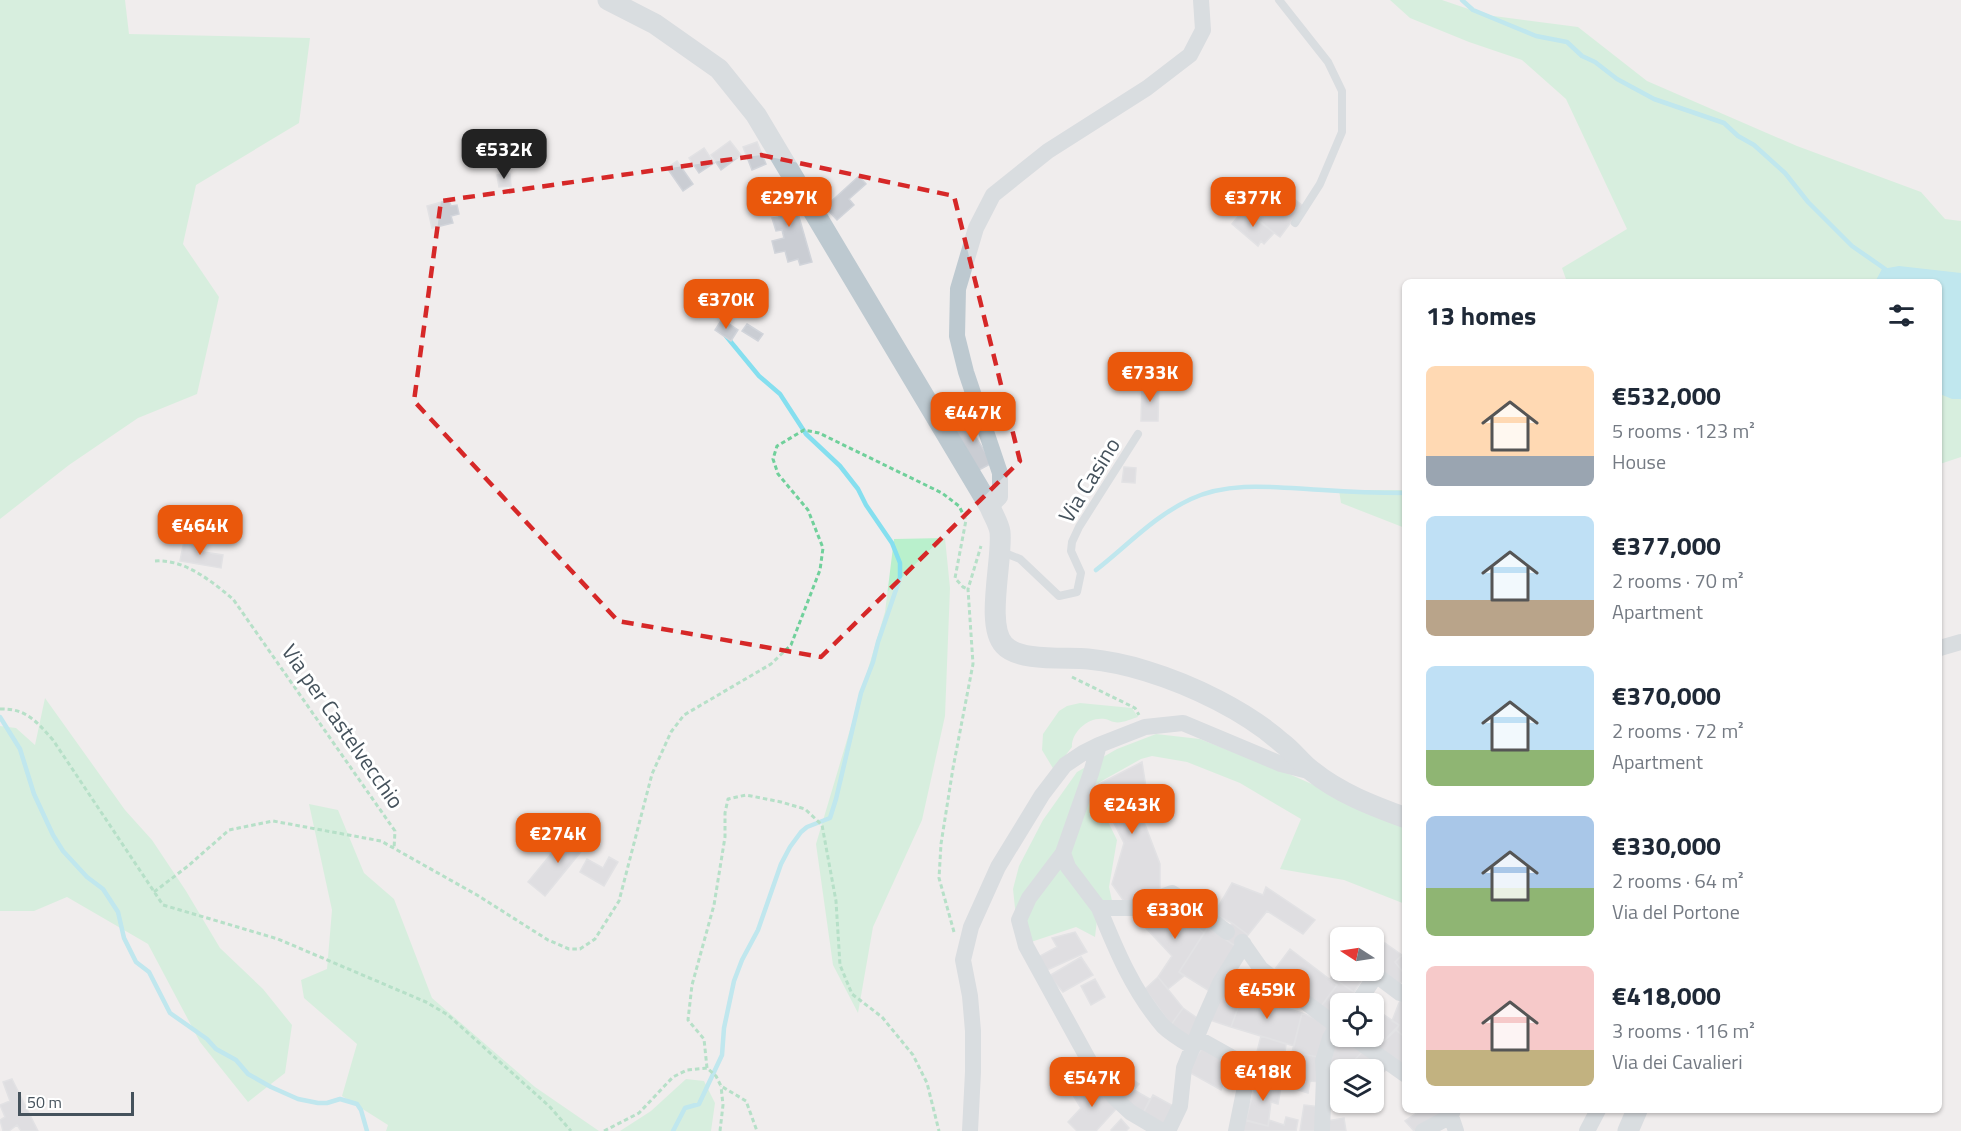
<!DOCTYPE html>
<meta charset="utf-8">
<style>
body{margin:0;font-family:"Titillium Web",sans-serif;background:#f6f6f7;color:#1f2937;height:100vh;display:flex;flex-direction:column;font-size:22px;white-space:nowrap}
*{box-sizing:border-box;margin:0}
p{font-size:20px;color:#747a83}
.icon{flex:none;width:33px;height:33px;fill:none;stroke:currentColor;stroke-width:2;stroke-linecap:round;stroke-linejoin:round}
.map{position:relative;flex:1;overflow:hidden}
.details{position:absolute;left:1402px;top:279px;width:540px;height:834px;display:flex;flex-direction:column;background:#fff;border-radius:9px;box-shadow:0 2px 4px #0004}
.details>*{flex:none}
.needle{width:39px;rotate:282deg}
.fabs{position:absolute;left:1330px;top:927px;display:grid;gap:12px}
.fabs a{display:grid;place-items:center;width:54px;height:54px;border-radius:9px;background:#fff;box-shadow:0 2px 4px #0004;font-size:30px}
.scale{position:absolute;left:18px;bottom:15px;width:116px;box-sizing:border-box;padding-left:6px;border:3px solid #45525c;border-top:0;font-size:16px;line-height:21px;white-space:nowrap;color:#45525c;-webkit-text-stroke:4px #fff;paint-order:stroke}
.price{position:absolute;translate:-50% -51px;padding:0 14px;border-radius:12px;background:#ea580c;color:#fff;font-size:20px;line-height:39px;filter:drop-shadow(0 2px 3px #0008)}
.price::after{content:'';position:absolute;left:50%;top:36px;width:18px;height:14px;margin-left:-9px;background:inherit;clip-path:polygon(0 0,100% 0,50% 100%)}
.price.on{background:#222;color:#fff}
ul{padding:0;list-style:none}
li{display:flex;align-items:center;gap:18px;height:150px;padding:0 24px}
li span{display:grid;place-items:center;flex:none;width:168px;height:120px;border-radius:9px;color:#555}
li>.icon{margin-inline-start:auto}
span .icon{width:72px;height:72px;fill:#fffc;stroke-width:1}
li b{font-size:26px}
h2{display:flex;justify-content:space-between;align-items:center;height:72px;padding:0 24px;font-size:26px}
.map>svg:first-child{display:block}
.green{fill:#b9f0cc}
.water{fill:#85dfef}
.lines{fill:none;stroke-linecap:round;stroke-linejoin:round}
.stream{stroke:#85dfef;stroke-width:4.5}
.building{fill:#cacdd3;stroke:#d1d4da;stroke-width:1.5}
.path{stroke:#70d09b;stroke-width:3;stroke-dasharray:4.5 3;stroke-linecap:butt}
.service{stroke:#bdc9d0;stroke-width:8}
.minor{stroke:#bdc9d0;stroke-width:16}
.tertiary{stroke:#bdc9d0;stroke-width:21}
.marked{fill:none;stroke:#d62828;stroke-width:4.5;stroke-dasharray:12 8;stroke-linejoin:round}
.labels{text-anchor:middle;stroke-width:6;stroke-linejoin:round;paint-order:stroke}
.street-label{font-size:22px;fill:#45525c;stroke:#fff}
</style>
<div class="map">
<svg width="1961" height="1131" viewBox="0 0 1961 1131">
<rect width="100%" height="100%" fill="#f0eded"/>
<!-- green -->
<path class="green" d="M0,0H125L129,34L310,38L299,123L196,185L183,244L219,297L197,394L138,418L69,465L0,519Z
M1390,0H1442L1486,15L1578,27L1647,81L1797,146L1921,192L1945,219L1961,221V457L1940,464V282H1567L1562,268L1627,229L1566,99L1522,60L1469,42L1410,18Z
M1339,490H1405V528L1341,503Z
M945,538L950,588L945,716L922,820L873,927L858,1013L833,965L816,844L885,612L894,539Z
M45,698L125,810L152,840L186,891L220,948L263,989L292,1025L285,1073L248,1102L200,1042L148,944L67,897L34,911H0V726L16,728L35,745Z
M1080,703L1132,708L1138,717C1131,719 1121,724 1114,722C1111,722 1108,719 1105,719C1089,716 1071,732 1072,747L1054,770L1042,750L1043,734L1059,711L1067,706Z
M1156,734L1200,739L1289,774L1405,825V904L1344,880L1280,869L1301,819L1240,783L1187,762L1152,756L1141,759L1091,787L1117,840L1109,887L1114,910L1097,920L1095,937L1076,927L1019,946L1013,889L1019,866L1043,820L1077,772L1117,749Z
M309,804L338,810L364,873L394,899L432,998L535,1087L599,1131H386L388,1125L342,1096L357,1044L304,998L301,980L327,969L332,910Z
M686,1079L704,1081L715,1103L711,1131H620L651,1111Z"/>
<!-- water -->
<path class="water" d="M1899,266L1961,273V399H1952L1940,394V282H1875L1882,269Z"/>
<g class="lines">
<!-- stream -->
<path class="stream" d="M1462,0L1473,10L1536,36L1567,42L1582,56L1595,62L1617,79L1654,99L1724,123L1738,136L1754,145L1785,173L1808,202L1852,246L1888,271
M1096,570C1127,546 1154,516 1191,499C1231,480 1280,488 1323,490C1350,492 1378,493 1406,493
M0,717L20,749L34,794L53,835L63,851L87,877L103,889L118,912L124,938L136,962L149,972L170,1013L207,1039L216,1049L236,1060L248,1074L271,1087L298,1099L318,1103H327L340,1099L357,1104L361,1110L367,1131
M673,1131L685,1108L699,1104L722,1055L724,1028L734,981L742,960L758,930L781,864L790,847L801,832L807,827L830,818L836,799L861,693L873,662L878,642L900,578V563L892,543L866,505L858,489L840,466L806,434L780,394L759,376L726,336"/>
</g>
<!-- building -->
<path class="building" d="M730,141L741,155L721,170L711,155Z
M757,142L766,164L752,170L743,147Z
M704,148L714,163L699,173L689,158Z
M677,161L693,184L683,191L667,168Z
M510,174L511,186L499,187L497,175Z
M859,176L866,184L849,199L854,205L837,220L825,207Z
M1276,185L1303,206L1280,237L1258,221L1273,201L1268,197Z
M791,189L812,262L800,265L798,259L788,262L785,251L775,253L772,241L784,238L782,230L776,231L772,218L779,217L776,208L771,210L767,196Z
M449,200L451,206L457,205L459,214L451,216L453,223L432,228L427,206Z
M1245,208L1274,233L1264,244L1261,241L1258,246L1232,224Z
M722,319L738,330L731,341L715,330Z
M747,324L763,334L758,341L742,331Z
M1142,385H1159L1158,421H1141Z
M972,418L981,432L975,436L992,463L979,470L954,430Z
M1124,467L1136,468L1135,483L1122,482Z
M184,541L198,544L197,551L223,555L221,568L180,561Z
M1142,762L1149,806L1139,809L1160,864V891L1126,904L1112,884L1124,843L1095,786Z
M583,831L592,838L545,896L528,882L561,842L570,848Z
M609,857L618,862L604,886L580,872L587,859L603,868Z
M1232,883L1263,895L1266,887L1315,920L1303,934L1267,911L1248,935L1232,923L1214,914Z
M1171,902L1198,920L1194,925L1204,933L1179,972L1184,976L1168,989L1158,977L1172,956L1145,927L1163,914Z
M1201,917L1208,927L1204,933L1194,925Z
M1232,923L1248,935L1238,948L1222,937Z
M1208,927L1238,948L1211,992L1179,972Z
M1075,932L1087,952L1045,971L1038,957L1057,947L1052,938Z
M1385,943L1402,955L1395,962L1406,976V979L1395,987L1374,968V955Z
M1290,949L1337,985L1319,1009L1272,973Z
M1402,955L1406,959V976L1395,962Z
M1081,957L1093,975L1063,992L1049,976Z
M1341,964V970H1346L1338,981L1359,996L1353,1004H1341V1019L1319,1009L1337,985L1330,979Z
M1346,970H1368L1354,992L1338,981Z
M1158,977L1183,1008L1171,1025L1145,989Z
M1095,979L1105,997L1091,1005L1081,986Z
M1222,986L1243,994L1231,1027L1207,1019Z
M1243,994L1302,1013L1294,1046L1231,1027Z
M1406,999V1038L1396,1030L1399,1025L1392,1021L1399,1003L1402,1000Z
M1183,1008L1200,1020L1191,1040L1171,1025Z
M1374,1008L1399,1025L1383,1042L1374,1035Z
M1302,1013L1331,1025L1323,1058L1292,1052Z
M1396,1030L1406,1038V1070L1358,1036H1374V1035L1383,1042Z
M1339,1032L1366,1048L1345,1070H1341V1073L1329,1085L1326,1078Z
M1261,1036L1286,1044L1281,1087L1257,1078L1260,1071L1253,1068Z
M1204,1045L1243,1068L1237,1084L1224,1081L1221,1090L1187,1071Z
M1366,1048L1387,1069L1374,1081V1070L1346,1069Z
M1292,1052L1323,1058L1320,1082L1310,1081L1308,1093L1295,1089Z
M1257,1078L1281,1087L1278,1104L1271,1102L1268,1126L1246,1120Z
M12,1079L38,1131H21L17,1125L9,1131H3L0,1120L5,1117L0,1105L10,1101L3,1082Z
M1132,1079L1139,1084L1134,1090L1150,1099L1141,1117L1119,1100Z
M1095,1080L1117,1108L1096,1131H1077L1068,1122L1081,1108L1073,1095L1083,1085L1087,1089Z
M1341,1088V1102H1351L1343,1110L1332,1096Z
M1153,1095L1177,1108L1166,1130L1141,1117Z
M1304,1105L1321,1107L1317,1131H1300Z
M1416,1110H1447L1418,1131H1414L1405,1121L1418,1112Z
M1286,1117L1298,1120L1296,1131H1241L1243,1120L1268,1126L1269,1120L1284,1125Z
M1344,1118L1346,1131H1326L1327,1121Z
M1121,1119L1129,1128L1126,1131H1112L1111,1130Z"/>
<g class="lines">
<!-- path -->
<path class="path" d="M155,561C185,559 211,581 233,599L395,831L394,849
M1072,677L1135,708L1139,715
M0,709C26,708 37,722 53,740L163,905L278,939L426,1002L448,1015L550,1107L571,1131
M154,892L188,866L229,830L273,821L381,841L477,895L548,940L569,949H580L595,939L619,901L652,774L671,732L684,715L771,664L791,645L820,570L823,548L808,510L778,474L773,459L777,446L804,430L819,433L942,493L959,506L966,520L955,578L963,587L968,589
M954,932L939,878L941,844L953,768L973,664L968,589L981,546
M707,1068L704,1039L688,1020L692,985L714,905L725,837V813L728,799L746,795L781,802L805,809L822,825L836,901L840,965L852,994L882,1017L913,1055L927,1083L939,1131
M604,1131L639,1113L673,1077L687,1070L707,1068L716,1076L721,1086L746,1101L757,1131
M720,1131L723,1105L721,1086"/>
<!-- service -->
<path class="service" d="M1279,0L1328,62L1342,91V132L1320,184L1295,223
M1000,551L1020,559L1059,596L1077,592L1081,573L1071,551L1072,542L1079,527L1138,434"/>
<!-- minor -->
<path class="minor" d="M990,507L1000,497V473L966,372L957,336L958,289L976,228L993,195L1048,151L1147,88L1190,55L1203,30L1201,0
M1940,648L1961,642
M1099,745L1091,773L1063,853L1029,898L1019,920L1026,946L1098,1077L1115,1098L1130,1112L1162,1131
M1063,853L1068,867L1099,908H1132L1172,893L1197,909L1227,932
M1099,908C1116,950 1133,991 1163,1026C1171,1034 1183,1041 1193,1047
M1242,942L1261,969L1341,1029
M1357,1004L1376,975L1400,993L1406,995
M1351,1036L1406,1075
M1197,1038L1249,1067L1236,1131
M1453,1110L1451,1116L1456,1131
M970,1131L973,1072V1031L970,996L963,960L971,927L998,867L1042,795L1065,765L1083,753L1099,745L1145,727L1183,723L1281,764L1312,772
M1168,1131L1180,1106L1184,1068L1204,1019L1220,983L1244,944
M1322,1131L1324,1077L1323,1061L1330,1038L1337,1026
M1423,1131L1451,1116
M1587,1131L1598,1110"/>
<!-- tertiary -->
<path class="tertiary" d="M608,0L655,24L719,69L756,115L990,507C993,515 999,524 1000,532C1003,559 985,625 1004,645C1019,662 1066,657 1088,659C1108,661 1127,665 1146,671C1192,685 1246,711 1282,743C1293,751 1301,763 1312,771C1339,793 1373,806 1406,818
M1628,1131L1637,1110"/>
</g>
<!-- marked area -->
<path d="M0 0H1961V1131H0ZM761,155L954,196L1020,461L821,657L618,621L414,401L441,201Z" fill="#f0eded" fill-opacity=".55" fill-rule="evenodd"/>
<path class="marked" d="M761,155L954,196L1020,461L821,657L618,621L414,401L441,201Z"/>
<g class="labels">
<!-- street labels -->
<g class="street-label">
<text transform="translate(1089 480) rotate(-58)" y="8">Via Casino</text>
<text transform="translate(343 726) rotate(55)" y="8">Via per Castelvecchio</text>
</g>
</g>
</svg>
<div class="fabs">
<a><svg class="needle" viewBox="-14 -14 28 28"><path d="M0-13l5 13h-10z" fill="#e53935"/><path d="M0 13l5-13h-10z" fill="#747a83"/></svg></a>
<a><svg class="icon" aria-label="locate" viewBox="0 0 24 24"><circle cx="12" cy="12" r="6"/><path d="M12 2v4M12 18v4M2 12h4M18 12h4"/></svg></a>
<a><svg class="icon" aria-label="layers" viewBox="0 0 24 24"><path d="M12 4l9 5-9 5-9-5zM3 14l9 5 9-5"/></svg></a>
</div>
<div class="scale">50 m</div>
<b class="price on" style="left:504px;top:180px">€532K</b>
<b class="price" style="left:789px;top:228px">€297K</b>
<b class="price" style="left:1253px;top:228px">€377K</b>
<b class="price" style="left:726px;top:330px">€370K</b>
<b class="price" style="left:1150px;top:403px">€733K</b>
<b class="price" style="left:973px;top:443px">€447K</b>
<b class="price" style="left:200px;top:556px">€464K</b>
<b class="price" style="left:1132px;top:835px">€243K</b>
<b class="price" style="left:558px;top:864px">€274K</b>
<b class="price" style="left:1175px;top:940px">€330K</b>
<b class="price" style="left:1267px;top:1020px">€459K</b>
<b class="price" style="left:1263px;top:1102px">€418K</b>
<b class="price" style="left:1092px;top:1108px">€547K</b>
<section class="details">
<h2>13 homes<svg class="icon" aria-label="filters" viewBox="0 0 24 24"><path d="M4 7h16M4 17h16"/><circle cx="9" cy="7" r="2"/><circle cx="15" cy="17" r="2"/></svg></h2>
<ul>
<li><span style="background:linear-gradient(#ffd9b3 75%,#9aa5b1 0)"><svg class="icon" aria-label="home" viewBox="0 0 24 24"><path d="M3 11l9-7 9 7M6 9v11h12V9"/></svg></span><div><b>€532,000</b><p>5 rooms · 123 m²</p><p>House</p></div></li>
<li><span style="background:linear-gradient(#bfe0f5 70%,#b9a48a 0)"><svg class="icon" aria-label="home" viewBox="0 0 24 24"><path d="M3 11l9-7 9 7M6 9v11h12V9"/></svg></span><div><b>€377,000</b><p>2 rooms · 70 m²</p><p>Apartment</p></div></li>
<li><span style="background:linear-gradient(#bfe0f5 70%,#8fb573 0)"><svg class="icon" aria-label="home" viewBox="0 0 24 24"><path d="M3 11l9-7 9 7M6 9v11h12V9"/></svg></span><div><b>€370,000</b><p>2 rooms · 72 m²</p><p>Apartment</p></div></li>
<li><span style="background:linear-gradient(#a9c7e8 60%,#8fb573 0)"><svg class="icon" aria-label="home" viewBox="0 0 24 24"><path d="M3 11l9-7 9 7M6 9v11h12V9"/></svg></span><div><b>€330,000</b><p>2 rooms · 64 m²</p><p>Via del Portone</p></div></li>
<li><span style="background:linear-gradient(#f6c9c9 70%,#c2b280 0)"><svg class="icon" aria-label="home" viewBox="0 0 24 24"><path d="M3 11l9-7 9 7M6 9v11h12V9"/></svg></span><div><b>€418,000</b><p>3 rooms · 116 m²</p><p>Via dei Cavalieri</p></div></li>
</ul>
</section>
</div>
